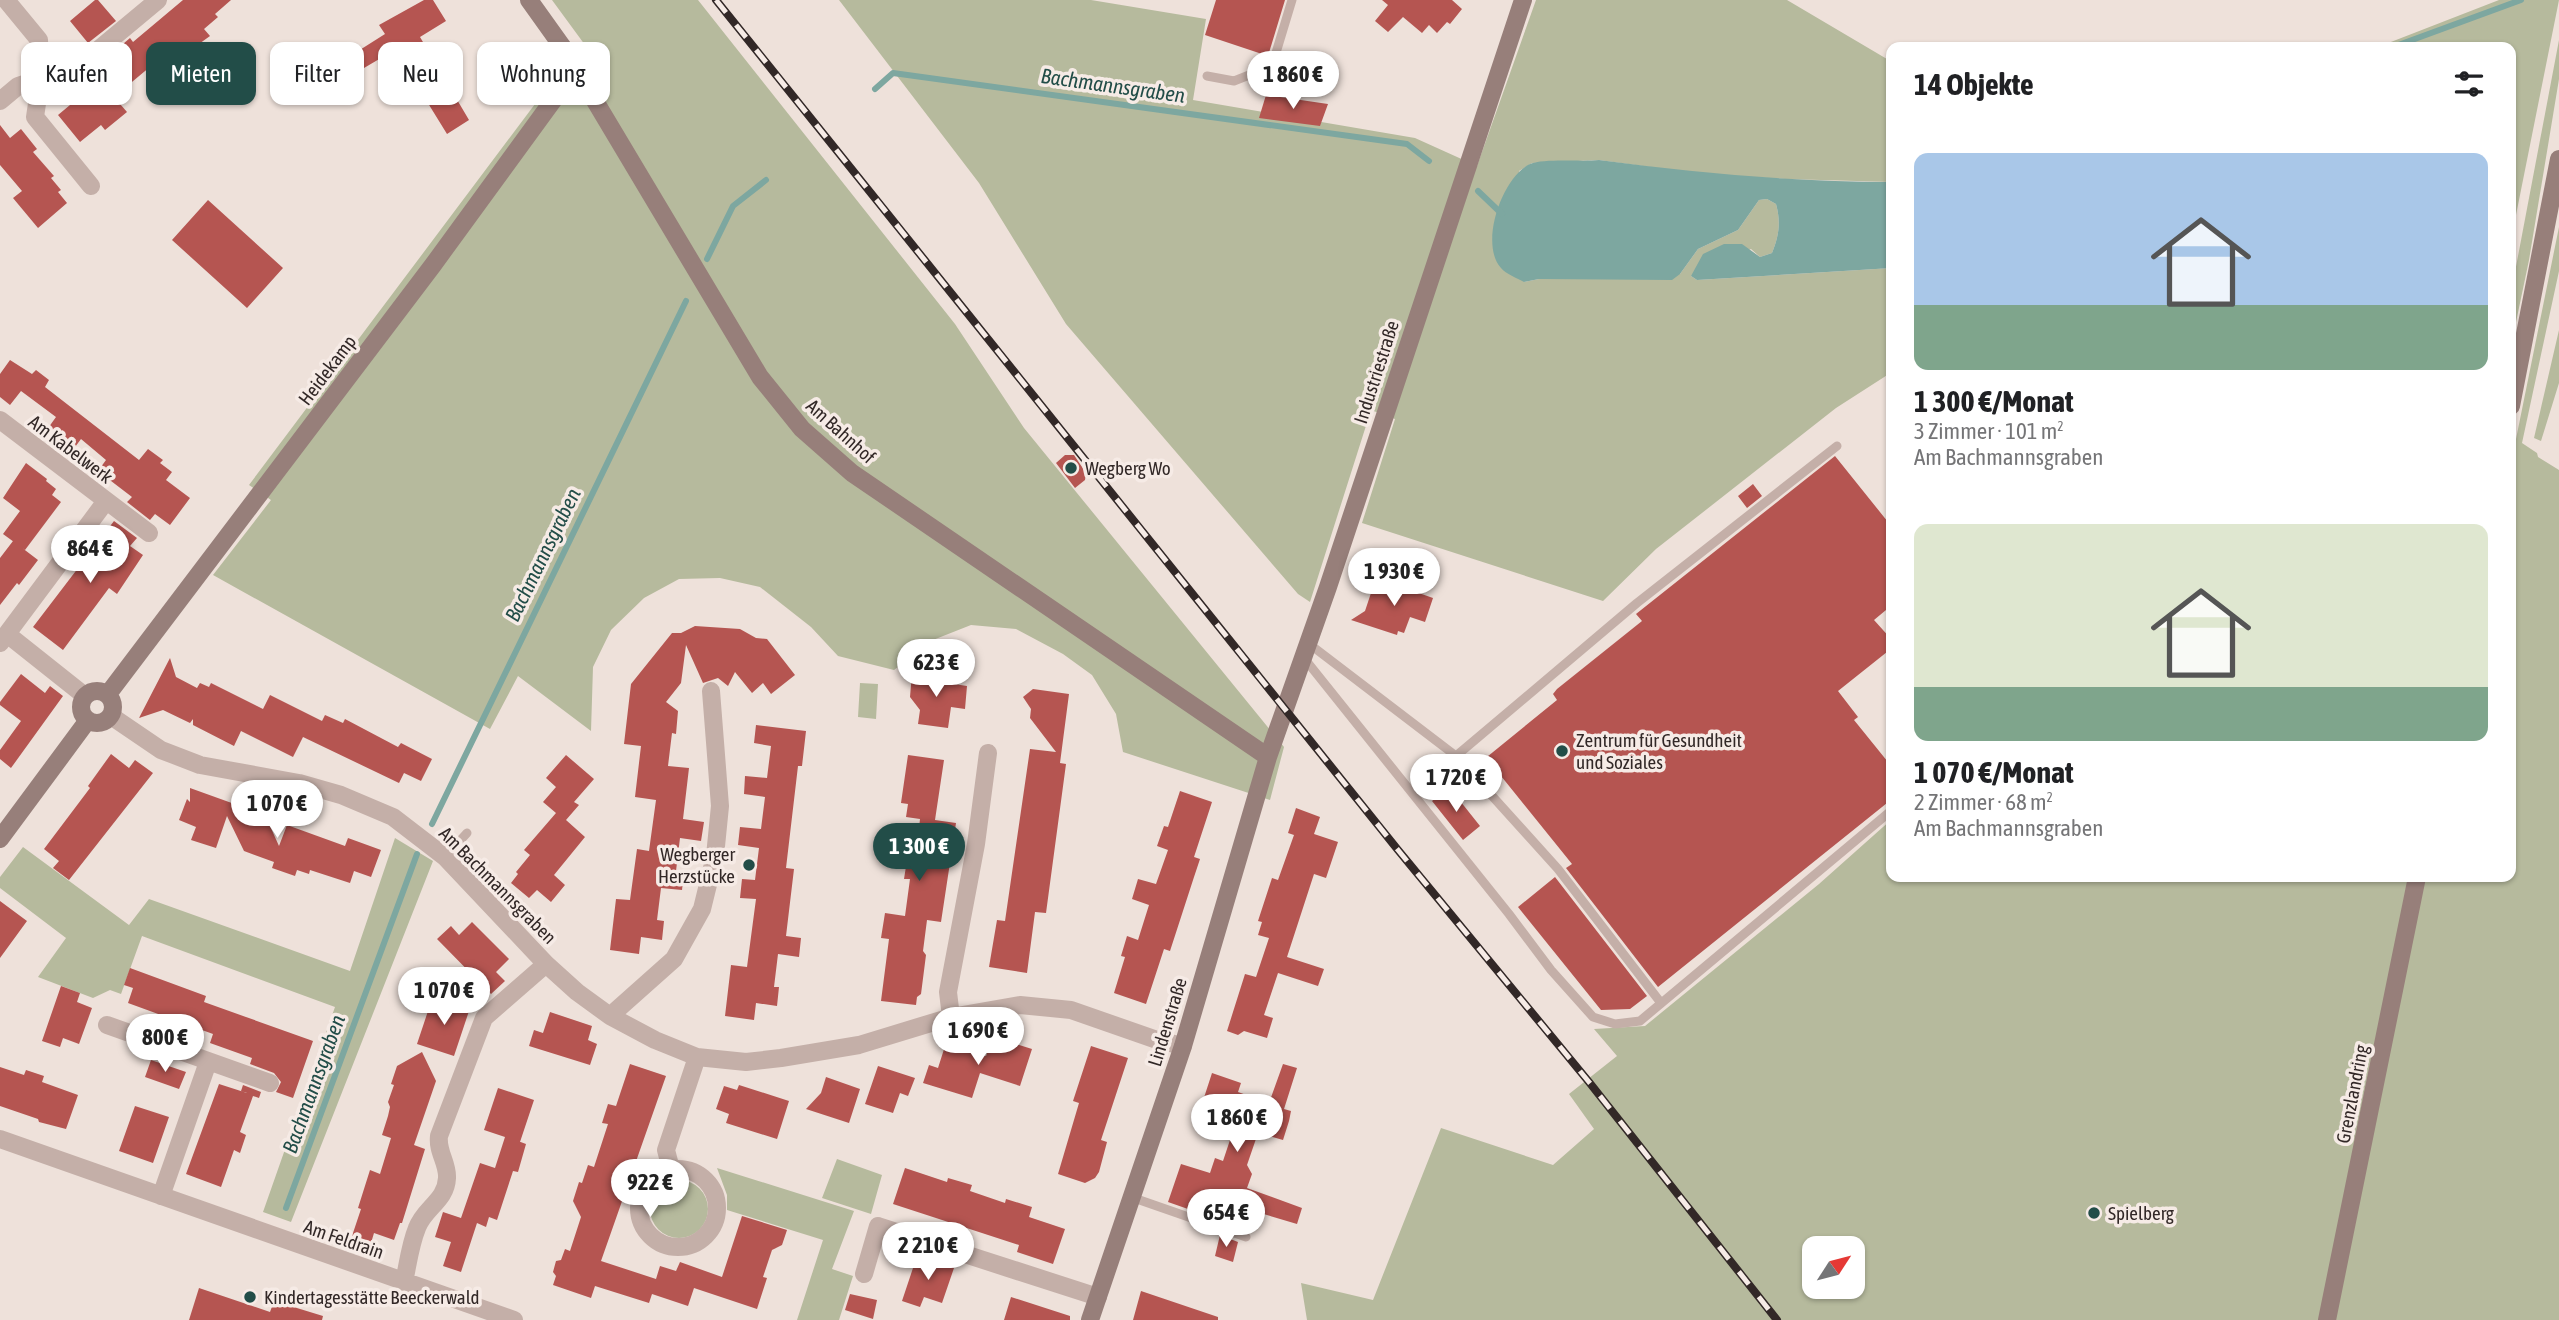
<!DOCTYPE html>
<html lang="de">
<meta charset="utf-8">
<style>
body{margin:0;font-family:"Asap Condensed",sans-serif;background:#f2f2f2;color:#202124;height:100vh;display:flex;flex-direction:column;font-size:26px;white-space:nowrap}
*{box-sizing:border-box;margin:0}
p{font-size:23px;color:#757577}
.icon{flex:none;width:38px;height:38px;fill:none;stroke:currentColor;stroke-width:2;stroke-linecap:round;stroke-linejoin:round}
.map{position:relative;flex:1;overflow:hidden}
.side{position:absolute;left:1886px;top:42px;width:630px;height:840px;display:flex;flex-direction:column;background:#fff;border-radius:14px;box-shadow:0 2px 5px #0004}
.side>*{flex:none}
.top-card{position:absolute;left:21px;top:42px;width:665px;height:63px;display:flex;gap:14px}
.needle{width:46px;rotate:54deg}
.tools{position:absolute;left:1802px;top:1236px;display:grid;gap:14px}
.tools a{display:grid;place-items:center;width:63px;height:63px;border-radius:14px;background:#fff;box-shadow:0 2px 5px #0004;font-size:35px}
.price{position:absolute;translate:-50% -60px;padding:0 16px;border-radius:24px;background:#fff;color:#222;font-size:23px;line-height:46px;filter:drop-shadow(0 2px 4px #0008)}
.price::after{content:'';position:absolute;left:50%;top:42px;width:21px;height:16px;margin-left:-10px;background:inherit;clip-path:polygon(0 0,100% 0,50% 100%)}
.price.current{background:#224d48;color:#fff}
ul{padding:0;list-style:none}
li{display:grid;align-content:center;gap:14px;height:371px;padding:0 28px}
li span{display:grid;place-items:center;height:217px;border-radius:14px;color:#555}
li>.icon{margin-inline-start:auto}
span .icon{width:126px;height:126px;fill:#fffc;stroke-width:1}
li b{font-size:30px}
h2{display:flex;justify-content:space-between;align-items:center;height:84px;padding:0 28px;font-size:30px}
.pill{padding:0 24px;border-radius:14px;background:#fff;box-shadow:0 2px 5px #0004;font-size:24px;line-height:63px}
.pill.current{background:#224d48;color:#fff}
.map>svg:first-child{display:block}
.green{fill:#b6ba9d;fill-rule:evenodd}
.water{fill:#7da7a0}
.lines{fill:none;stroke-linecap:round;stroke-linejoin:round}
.stream{stroke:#7da7a0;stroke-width:6}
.building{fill:#b55551}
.lane{stroke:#c4afa8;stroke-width:9}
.street{stroke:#c4afa8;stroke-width:18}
.secondary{stroke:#977f7a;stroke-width:18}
.rail-casing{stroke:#322827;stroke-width:8}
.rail{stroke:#f6ebe6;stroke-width:5;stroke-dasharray:16;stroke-linecap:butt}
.poi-dot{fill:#224d48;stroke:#f6ebe6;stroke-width:2.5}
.labels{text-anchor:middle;stroke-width:7;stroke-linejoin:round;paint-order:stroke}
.street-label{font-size:19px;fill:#322827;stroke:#f6ebe6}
.poi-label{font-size:19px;fill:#322827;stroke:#f6ebe6;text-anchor:start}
.water-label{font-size:21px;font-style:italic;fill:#224d48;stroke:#f6ebe6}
</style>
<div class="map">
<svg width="2559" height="1320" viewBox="0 0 2559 1320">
<rect width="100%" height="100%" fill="#eee1da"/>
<!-- green -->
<path class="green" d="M552,0H698L955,324L1024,428L1284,747L1270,800L1123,752L1116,714L1092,675L1063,654L1016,629L971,625L933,640L894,670L838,656L811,627L760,587L720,578L679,579L644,598L611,630L593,667L591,731L518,676L490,729L213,575L271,500L249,485L565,64L585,45Z
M839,0H1091L1206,19L1193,100L1415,138L1477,166L1536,0H1787L1892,62V182L1785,179L1701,174L1599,160L1532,163L1519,171L1524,282L1539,279L1680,274L1698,249L1738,230L1759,200L1767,199L1776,204C1781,222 1779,236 1772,253L1760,257L1751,249L1691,276L1697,280L1892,268V372L1836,408L1656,549L1603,601L1362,523L1395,419L1371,410L1310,602L1298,594L1066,324L979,183Z
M2499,0H2559L2511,240V47H2378Z
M2559,40V79L2529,260L2511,346V293Z
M2559,227V271L2522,443L2537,453L2538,457L2559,470V1320H1307L1301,1283L1373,1300L1441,1128L1553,1165L1594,1129L1569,1094L1617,1056L1594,1029L1645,1026L1819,884L1892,819V877H2511V437L2516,439ZM1815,1248H1853V1286H1815Z
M2559,330V383L2541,441L2534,438Z
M860,683L878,684L876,719L858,717Z
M395,838L433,861L291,1222L263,1212L335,1007L142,936L121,994L110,990L93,998L38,977L66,938L0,888V877L23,847L129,925L149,899L350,971Z
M837,1159L882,1175L871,1214L822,1198Z
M717,1168L854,1211L832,1269L853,1276L839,1320H797L823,1240L727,1210V1195Z
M650 1209a29 29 0 1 1 58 0a29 29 0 1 1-58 0Z"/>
<!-- water -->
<path class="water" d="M1599,160C1697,173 1794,182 1892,182V268L1697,280L1691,276L1703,254L1724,244H1742L1760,257L1772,253C1779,236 1781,222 1776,204L1767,199L1759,200L1738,230L1698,249L1680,274L1672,280L1539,279L1524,282C1517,278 1506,274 1501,268C1479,244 1502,177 1530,164C1544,158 1582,162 1599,160Z"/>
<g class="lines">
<!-- stream -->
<path class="stream" d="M2393,47L2521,0
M875,89L893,73L1407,144L1429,161
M1478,191L1502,214
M707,259L733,206L766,180
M432,824L686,301
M286,1208L417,854"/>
</g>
<!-- building -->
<path class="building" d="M95,0H98L116,21L88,43L70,21Z
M183,0H231L215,14L218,17L204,29L210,36L185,54L177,45L157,61L114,97L127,112L105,130L101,125L80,142L58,115L100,80L95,75L107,65L103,61L130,38L133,42Z
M424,0H433L446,21L420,37L469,120L447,134L418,87L413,91L401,71L392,76L381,58L364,68L355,53L385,34L379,25Z
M1216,0H1285L1268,56L1205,35Z
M1382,0H1452L1462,9L1450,24L1447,22L1437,33L1429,25L1422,33L1403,17L1388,32L1375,21L1388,5Z
M1266,95L1328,104L1320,126L1259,118Z
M0,125L10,138L21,129L37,149L33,152L54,176L51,178L61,190L58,192L67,203L38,228L13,198L22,191L0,165Z
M208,200L283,268L247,308L172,240Z
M10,360L32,374L36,370L49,380L45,387L139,460L148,449L163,460L160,463L172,472L166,480L190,498L170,525L155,514L150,520L127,502L132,497L98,471L106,460L81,439L72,451L46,431L56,417L21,391L10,405L0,397V374Z
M1065,455H1074L1086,473L1085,480L1075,488L1056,463Z
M1835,456L1892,527V605L1874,620L1892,640V648L1838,691L1858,717L1854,720L1892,767V799L1658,987L1566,868L1572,864L1497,771L1492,775L1482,761L1557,700L1553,694L1557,689L1642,621L1636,614Z
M26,463L47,479L46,481L56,489L52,495L61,502L25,550L3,534L20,511L3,498Z
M1753,484L1762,496L1747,508L1738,496Z
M114,521L137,538L130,546L143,555L117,594L109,588L63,650L33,627Z
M13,541L38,560L19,585L17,583L0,605V558Z
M1376,578L1433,598L1425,622L1410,617L1404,633L1398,631L1397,635L1351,620L1365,611Z
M695,626L740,629L756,638L767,639L795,675L771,694L763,683L752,693L735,672L728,686L718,678L703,683L686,645L681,683L666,702L678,711L676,734L672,733L668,766L689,768L683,819L704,822L701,841L680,838L676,871L684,872L682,890L661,888L657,920L664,921L662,940L641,937L639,954L610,950L616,899L630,900L637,849L649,851L656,800L635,797L641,746L624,744L631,684L672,633H681Z
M170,658L176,677L197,688L200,683L209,687L211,683L263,709L270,695L322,721L325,715L343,723L345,719L398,747L401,743L432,759L421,781L404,773L399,783L303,737L293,757L241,731L234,746L193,725V719L190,723L163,710L139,718Z
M912,673L934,675V681L967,686L965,709L951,707L948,728L918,724L920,710L910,697Z
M21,674L45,693L50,686L63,696L11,768L0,759V750L21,721L0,705V702Z
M1033,689L1069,694L1060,763L1066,764L1046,913L1035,912L1027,973L989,967L997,920L1005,921L1030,749L1056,752L1030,718L1031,709L1023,697Z
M756,725L806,731L802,766H798L786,868L794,869L786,936L801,938L799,957L778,954L774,987H779L777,1006L756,1003L754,1020L725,1016L731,965L747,967L756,899L740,898L742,879L755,880L759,848L738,845L740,827L761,829L765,797L744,794L745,776L767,778L771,746L754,743Z
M111,754L129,768L135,760L153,773L69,880L53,868L59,861L44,849L90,788L88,786Z
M566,755L594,779L574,802L579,805L566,820L585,837L554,875L565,885L551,902L537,890L529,898L511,883L518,874L516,872L530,855L524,850L556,813L543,802L556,787L546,778Z
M908,755L944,760L935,820L956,823L941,922L927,920L923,951L926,955L921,994L917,997L916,1005L881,1001L889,939L881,938L885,913L905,916L910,879H904L908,854L916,856L920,819L906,817L908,804L901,803Z
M1449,787L1480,826L1463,840L1432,801Z
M190,788L265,815L279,846L287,825L345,846L348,838L381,850L371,877L354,871L350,883L310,870L309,874L297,870L295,876L272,868L274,862L244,851L227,816L216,848L191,840L196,827L179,820L187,799L190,802Z
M1180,791L1212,802L1194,857L1200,859L1194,877L1170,951L1164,949L1146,1004L1114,993L1125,957L1121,956L1127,936L1138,940L1149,905L1132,899L1138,879L1156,884L1168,850L1157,846L1164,826L1168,827Z
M1296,808L1320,817L1314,834L1338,842L1326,878L1314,874L1287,957L1324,969L1318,986L1278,973L1264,1015L1273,1018L1267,1038L1244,1031L1238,1035L1227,1031L1245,974L1256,977L1269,938L1258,935L1262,922L1258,921L1272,878L1278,880L1294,835L1288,833Z
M1555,877L1647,996L1630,1009L1601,1010L1518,907Z
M0,901L27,921L0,958Z
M472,922L509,959L496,972L505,981L491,994L437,939L451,926L459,935Z
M130,968L206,996L204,1002L313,1041L293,1098L276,1092L281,1082L274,1073L250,1064L252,1058L210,1043L213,1034L128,1003L133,988L124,985Z
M61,986L80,993L77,1002L92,1008L79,1044L63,1038L60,1047L42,1041Z
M442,999L470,1008L454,1056L417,1044L430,1005L439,1008Z
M550,1012L592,1026L588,1040L597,1044L590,1065L529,1046L534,1030L543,1033Z
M993,1037L1032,1049L1020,1086L980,1073L972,1098L923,1083L929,1065L938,1068L946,1043L986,1056Z
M1091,1046L1128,1058L1101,1140L1107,1142L1099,1172L1095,1178L1085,1183L1058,1174L1079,1103L1073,1101Z
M422,1052L436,1081L414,1145L425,1149L402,1223H400L394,1240L374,1233L371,1243L352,1236L361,1209L358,1208L370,1170L380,1174L391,1138L382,1135L388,1116L390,1107L388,1102L394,1085L391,1084L397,1066Z
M151,1060L186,1072L179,1089L145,1077Z
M630,1064L666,1076L601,1261L656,1279L660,1266L676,1271L680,1262L722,1277L742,1216L787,1230L782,1245L772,1250L763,1277L767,1278L757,1309L694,1288L688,1306L652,1294L649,1303L595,1286L591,1298L553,1285L556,1276L553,1272L556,1261L561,1260L565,1249L570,1251L581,1217L573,1201L579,1182L582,1183L588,1165L594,1167L608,1124L602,1123L608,1104L616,1106Z
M1283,1064L1297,1068L1284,1109L1291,1111L1289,1121L1283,1140L1258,1133L1247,1165L1252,1174L1247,1188L1302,1208L1297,1224L1247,1209L1242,1228L1168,1202L1181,1164L1210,1173L1215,1158L1223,1161L1235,1125L1199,1113L1212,1073L1241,1083L1238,1092L1269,1103Z
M878,1066L915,1078L908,1096L900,1093L893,1113L865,1104Z
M0,1067L24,1075L26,1070L44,1076L42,1082L78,1095L66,1129L39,1122L38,1119L0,1106Z
M826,1077L860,1089L849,1123L806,1109L821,1093Z
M219,1084L247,1093L241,1091L243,1085L261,1092L259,1098L253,1096L240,1132L246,1135L240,1153L234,1150L221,1187L186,1174Z
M739,1085L789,1101L777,1139L726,1123L729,1114L716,1109L724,1086L737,1090Z
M498,1088L534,1100L520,1142L518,1141L526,1144L518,1172L513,1171L497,1220L489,1217L486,1227L477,1223L461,1272L443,1266L451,1242L435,1237L443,1212L461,1218L480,1163L495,1168L505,1137L484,1130Z
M135,1106L169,1117L153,1163L119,1151Z
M905,1168L947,1182L948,1178L972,1185L970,1191L1005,1203L1006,1199L1032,1207L1029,1217L1065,1229L1053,1264L1017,1252L1019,1245L893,1204Z
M1220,1235L1238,1242L1233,1262L1215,1256Z
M917,1256L954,1268L942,1303L924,1297L920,1307L902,1301Z
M199,1288L270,1312L274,1301L323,1316L322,1320H189Z
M1141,1291L1218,1317V1320H1133Z
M850,1294L877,1300L873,1319L845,1310Z
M1011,1297L1070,1316V1320H1004Z"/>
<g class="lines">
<!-- lane -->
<path class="lane" d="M1207,76L1234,81L1272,66L1292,0
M1308,643L1456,756L1558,869L1661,1003
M1304,658L1509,914L1551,970L1593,1017L1615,1024L1640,1021L1892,810
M1456,756L1637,603L1837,446
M445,857L467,833
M1131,1197L1246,1237"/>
<!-- street -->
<path class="street" d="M6,0L39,40L41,77L35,117L91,186
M0,101L18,86L80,65L158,0
M0,420L149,533
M7,634L85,696
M0,643L106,501
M111,716L161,750L200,765L299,783L341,795L393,817L445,857L546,964L577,992L610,1016L655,1040L697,1057L746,1062L781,1058L859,1045L951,1017L1020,1005L1071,1010L1157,1040L1183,1046
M610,1016L674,959L702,909L715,856L720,806L711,691
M951,1017L948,992L976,844L988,753
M107,1025L270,1083
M0,1139L514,1320
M639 1208a39 39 0 1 1 78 0a39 39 0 1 1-78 0Z
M671,1169L666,1150L697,1057
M161,1196L208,1062
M864,1274L878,1226L1098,1297
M404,1282C408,1264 410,1245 417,1228C424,1208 446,1201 447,1178C448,1163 437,1152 439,1136L484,1018L546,964"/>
<!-- secondary -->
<path class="secondary" d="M529,0L564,49L760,377L802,429L852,473L1268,757
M2511,406L2559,159
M81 707a16 16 0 1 1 32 0a16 16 0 1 1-32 0Z
M108,694L433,265L576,69
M0,839L88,720
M1090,1320L1183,1046L1268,757L1328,587L1523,0
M2327,1320L2417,877"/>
<defs>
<path id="rail" d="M716,0L1398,850L1589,1082L1777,1320"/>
</defs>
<!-- rail casing -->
<use href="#rail" class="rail-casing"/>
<!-- rail -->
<use href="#rail" class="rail"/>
</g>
<!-- markers -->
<g class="poi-dot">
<circle cx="1071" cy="468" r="7"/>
<circle cx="1562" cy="751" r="7"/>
<circle cx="749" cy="865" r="7"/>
<circle cx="2094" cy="1213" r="7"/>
<circle cx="250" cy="1297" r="7"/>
</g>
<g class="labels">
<!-- street labels -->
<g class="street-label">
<text transform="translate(327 370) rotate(-53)" y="7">Heidekamp</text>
<text transform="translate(1376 372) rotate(-72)" y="7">Industriestraße</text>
<text transform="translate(841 431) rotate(42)" y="7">Am Bahnhof</text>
<text transform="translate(71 449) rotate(37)" y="7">Am Kabelwerk</text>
<text transform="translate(498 885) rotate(45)" y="7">Am Bachmannsgraben</text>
<text transform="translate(1167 1022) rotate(-73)" y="7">Lindenstraße</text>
<text transform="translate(2352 1094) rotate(-79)" y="7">Grenzlandring</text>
<text transform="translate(344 1239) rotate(19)" y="7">Am Feldrain</text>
</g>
<!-- poi labels -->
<g class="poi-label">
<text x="1085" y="475">Wegberg Wo</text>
<text x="1576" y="747">Zentrum für Gesundheit<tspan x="1576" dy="22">und Soziales</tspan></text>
<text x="735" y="861" text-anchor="end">Wegberger<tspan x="735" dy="22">Herzstücke</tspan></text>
<text x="2108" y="1220">Spielberg</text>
<text x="264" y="1304">Kindertagesstätte Beeckerwald</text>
</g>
<!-- water labels -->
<g class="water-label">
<text transform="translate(1113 86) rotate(8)" y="7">Bachmannsgraben</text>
<text transform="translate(543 555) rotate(-64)" y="7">Bachmannsgraben</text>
<text transform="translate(314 1084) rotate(-70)" y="7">Bachmannsgraben</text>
</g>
</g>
</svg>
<div class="tools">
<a><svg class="needle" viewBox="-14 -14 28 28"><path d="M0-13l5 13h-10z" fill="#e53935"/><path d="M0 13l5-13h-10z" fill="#757577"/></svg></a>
</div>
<b class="price" style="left:1293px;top:111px">1 860 €</b>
<b class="price" style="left:90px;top:585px">864 €</b>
<b class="price" style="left:1394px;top:608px">1 930 €</b>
<b class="price" style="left:936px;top:699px">623 €</b>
<b class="price" style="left:1456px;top:814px">1 720 €</b>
<b class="price" style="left:277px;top:840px">1 070 €</b>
<b class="price current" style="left:919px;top:883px">1 300 €</b>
<b class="price" style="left:444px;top:1027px">1 070 €</b>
<b class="price" style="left:978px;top:1067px">1 690 €</b>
<b class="price" style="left:165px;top:1074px">800 €</b>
<b class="price" style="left:1237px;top:1154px">1 860 €</b>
<b class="price" style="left:650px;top:1219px">922 €</b>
<b class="price" style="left:1226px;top:1249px">654 €</b>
<b class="price" style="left:928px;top:1282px">2 210 €</b>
<div class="top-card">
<a class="pill">Kaufen</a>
<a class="pill current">Mieten</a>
<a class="pill">Filter</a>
<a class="pill">Neu</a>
<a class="pill">Wohnung</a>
</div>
<section class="side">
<h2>14 Objekte<svg class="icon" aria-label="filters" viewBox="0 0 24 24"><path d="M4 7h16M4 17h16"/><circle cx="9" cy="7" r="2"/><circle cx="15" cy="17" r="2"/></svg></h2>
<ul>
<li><span style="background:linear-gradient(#a9c7e8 70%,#7fa58c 0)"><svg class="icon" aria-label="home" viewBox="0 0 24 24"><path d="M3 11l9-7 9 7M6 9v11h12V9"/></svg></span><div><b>1 300 €/Monat</b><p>3 Zimmer · 101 m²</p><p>Am Bachmannsgraben</p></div></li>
<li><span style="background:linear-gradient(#dfe7d0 75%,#7fa58c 0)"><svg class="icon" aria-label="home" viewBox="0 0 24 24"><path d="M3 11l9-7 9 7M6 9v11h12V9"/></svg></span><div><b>1 070 €/Monat</b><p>2 Zimmer · 68 m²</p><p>Am Bachmannsgraben</p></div></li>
</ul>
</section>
</div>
